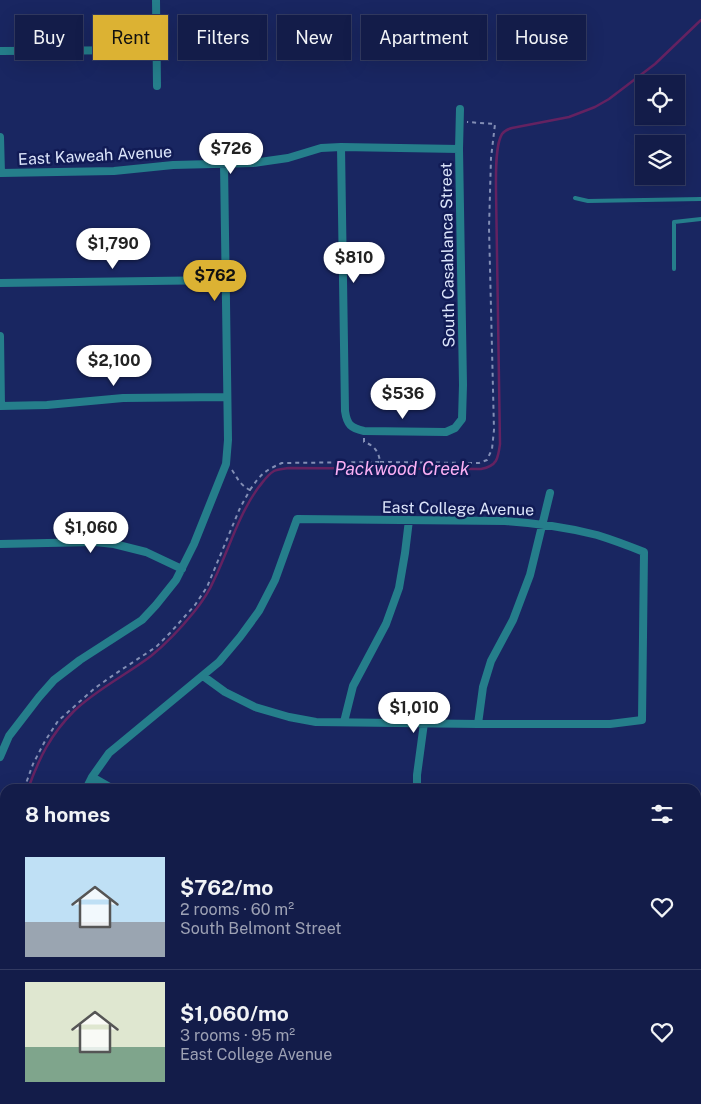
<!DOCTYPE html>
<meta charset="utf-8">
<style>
body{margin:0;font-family:"Public Sans",sans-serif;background:#1c2550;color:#f1f3f6;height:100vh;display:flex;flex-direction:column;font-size:19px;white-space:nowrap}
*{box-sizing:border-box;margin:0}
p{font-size:16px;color:#9da1b4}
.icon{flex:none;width:28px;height:28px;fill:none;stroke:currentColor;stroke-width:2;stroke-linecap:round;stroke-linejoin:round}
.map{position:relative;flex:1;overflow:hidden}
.drawer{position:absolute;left:0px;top:784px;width:701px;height:321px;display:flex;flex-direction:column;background:#131c49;border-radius:15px 15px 0 0;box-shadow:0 5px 20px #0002,0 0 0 1px #323a61}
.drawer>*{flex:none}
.top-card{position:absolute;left:15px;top:15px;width:671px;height:45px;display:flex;gap:10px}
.controls{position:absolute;left:635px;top:75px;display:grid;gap:10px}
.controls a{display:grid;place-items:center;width:50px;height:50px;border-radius:0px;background:#131c49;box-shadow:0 5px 20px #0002,0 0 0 1px #323a61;font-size:25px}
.price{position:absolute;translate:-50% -42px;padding:0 11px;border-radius:18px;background:#fff;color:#222;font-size:16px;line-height:32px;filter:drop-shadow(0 1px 2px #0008)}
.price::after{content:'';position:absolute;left:50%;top:30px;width:15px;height:11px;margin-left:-8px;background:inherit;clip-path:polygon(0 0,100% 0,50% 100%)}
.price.current{background:#dcb233;color:#111}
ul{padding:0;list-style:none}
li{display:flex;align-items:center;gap:15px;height:125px;padding:0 25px}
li+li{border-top:1px solid #323a61}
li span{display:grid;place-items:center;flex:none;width:140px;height:100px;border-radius:0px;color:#555}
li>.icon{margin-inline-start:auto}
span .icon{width:60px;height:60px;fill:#fffc;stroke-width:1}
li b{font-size:21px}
h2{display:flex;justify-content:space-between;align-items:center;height:60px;padding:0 25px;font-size:21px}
.chip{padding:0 18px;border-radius:0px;background:#131c49;box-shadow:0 5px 20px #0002,0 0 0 1px #323a61;font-size:18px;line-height:45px}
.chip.current{background:#dcb233;color:#111}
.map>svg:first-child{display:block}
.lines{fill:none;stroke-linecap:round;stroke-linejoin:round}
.stream{stroke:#642261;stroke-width:2.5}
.path{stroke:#838eb5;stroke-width:2;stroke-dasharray:4 4;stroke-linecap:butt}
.lane{stroke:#257e8b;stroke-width:4}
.street{stroke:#257e8b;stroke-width:8}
.secondary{stroke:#38a8b8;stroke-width:10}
.labels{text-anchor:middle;stroke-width:5;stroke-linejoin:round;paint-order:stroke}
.street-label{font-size:16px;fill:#dce5fb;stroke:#111b55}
.water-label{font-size:18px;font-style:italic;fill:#faaff4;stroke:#111b55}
</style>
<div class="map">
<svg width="701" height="1104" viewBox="0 0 701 1104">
<rect width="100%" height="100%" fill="#192661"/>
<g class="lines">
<!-- stream -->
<path class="stream" d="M28,789C39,758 51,734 74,711C97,689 126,675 151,656C167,643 181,628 194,612C202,602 209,592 214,580C229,549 238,516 258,488C263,482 267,475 274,471C278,469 284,469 289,468L481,469C497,466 498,459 500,444L496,190C496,176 495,145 502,134C505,130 508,129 512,128L569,117L595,107L609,99L655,64L701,20
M0,837L5,834"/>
<!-- path -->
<path class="path" d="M380,462L479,463L487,460L492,449L494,430L489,228L491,158L495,124L467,122
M250,490C260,475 265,470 282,463L380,462C379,452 374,445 364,442V438
M24,789L33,764L45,741L58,721L95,688L115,674L156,647L170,633L195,605L207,587L240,508L250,490C240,485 238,479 232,470
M0,829L5,825
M0,873L5,870"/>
<!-- lane -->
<path class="lane" d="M575,198L588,201L701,199
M674,269V222L701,219"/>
<!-- street -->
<path class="street" d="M156,0L157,86
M0,51L157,50
M0,137L1,173L114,171L173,165L253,163L288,158L321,148L341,147L459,149
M341,147L345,411C347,425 351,428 364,431L446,432L455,428L462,419L463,385L459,149L460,109
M0,283L226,280
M0,336L1,406L47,405L123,398L227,397
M0,544L95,542L114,544L146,552L182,569
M344,722L353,686L386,624L399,588L405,553L409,520
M478,724L483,687L491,661L513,620L530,575L550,493
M0,757L9,736L39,697L54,680L80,660L142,620L156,605L176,580L194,544L226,464L228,440L224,164
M92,777L113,789
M86,789L92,777L109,753L219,662L240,637L259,611L275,580L297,519L505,521C536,523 567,527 597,535C613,540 629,546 644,552L642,720L610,724H478L316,722L289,717L255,707L225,692L203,676
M417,789V775L424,723
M0,996L5,999
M237,1104V1100
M504,1104V1100"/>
<!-- secondary -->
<path class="secondary" d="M0,1079L5,1080
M90,1100L107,1104"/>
</g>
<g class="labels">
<!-- street labels -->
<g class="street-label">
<text transform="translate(95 155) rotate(-3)" y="6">East Kaweah Avenue</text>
<text transform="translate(447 255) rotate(-91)" y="6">South Casablanca Street</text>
<text transform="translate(458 508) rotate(1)" y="6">East College Avenue</text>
</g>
<!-- water labels -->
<g class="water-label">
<text x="402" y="475">Packwood Creek</text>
</g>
</g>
</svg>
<div class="controls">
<a><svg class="icon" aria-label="locate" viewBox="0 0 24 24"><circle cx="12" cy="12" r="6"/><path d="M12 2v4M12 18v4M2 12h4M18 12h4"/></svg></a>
<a><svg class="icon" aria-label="layers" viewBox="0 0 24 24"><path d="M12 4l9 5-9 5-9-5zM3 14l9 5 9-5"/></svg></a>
</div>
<b class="price" style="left:231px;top:175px">$726</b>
<b class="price" style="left:113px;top:270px">$1,790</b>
<b class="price" style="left:354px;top:284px">$810</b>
<b class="price current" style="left:215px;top:302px">$762</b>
<b class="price" style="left:114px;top:387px">$2,100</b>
<b class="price" style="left:403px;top:420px">$536</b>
<b class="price" style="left:91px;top:554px">$1,060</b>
<b class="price" style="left:414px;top:734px">$1,010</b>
<div class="top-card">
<a class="chip">Buy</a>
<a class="chip current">Rent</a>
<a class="chip">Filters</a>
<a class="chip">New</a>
<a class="chip">Apartment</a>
<a class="chip">House</a>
</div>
<section class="drawer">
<h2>8 homes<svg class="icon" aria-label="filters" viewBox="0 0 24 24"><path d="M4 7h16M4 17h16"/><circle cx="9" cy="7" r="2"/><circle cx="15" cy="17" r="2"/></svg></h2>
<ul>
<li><span style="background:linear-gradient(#bfe0f5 65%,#9aa5b1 0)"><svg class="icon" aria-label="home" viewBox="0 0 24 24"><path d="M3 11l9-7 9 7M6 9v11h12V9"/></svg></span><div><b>$762/mo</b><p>2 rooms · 60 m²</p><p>South Belmont Street</p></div><svg class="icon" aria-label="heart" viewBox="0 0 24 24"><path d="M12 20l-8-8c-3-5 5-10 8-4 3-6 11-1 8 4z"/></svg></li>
<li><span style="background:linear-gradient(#dfe7d0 65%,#7fa58c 0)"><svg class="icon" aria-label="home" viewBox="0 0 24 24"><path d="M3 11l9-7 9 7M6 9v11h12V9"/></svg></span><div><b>$1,060/mo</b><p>3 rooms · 95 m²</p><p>East College Avenue</p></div><svg class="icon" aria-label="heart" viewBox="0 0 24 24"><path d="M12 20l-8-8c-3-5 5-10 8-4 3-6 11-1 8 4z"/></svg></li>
</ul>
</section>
</div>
